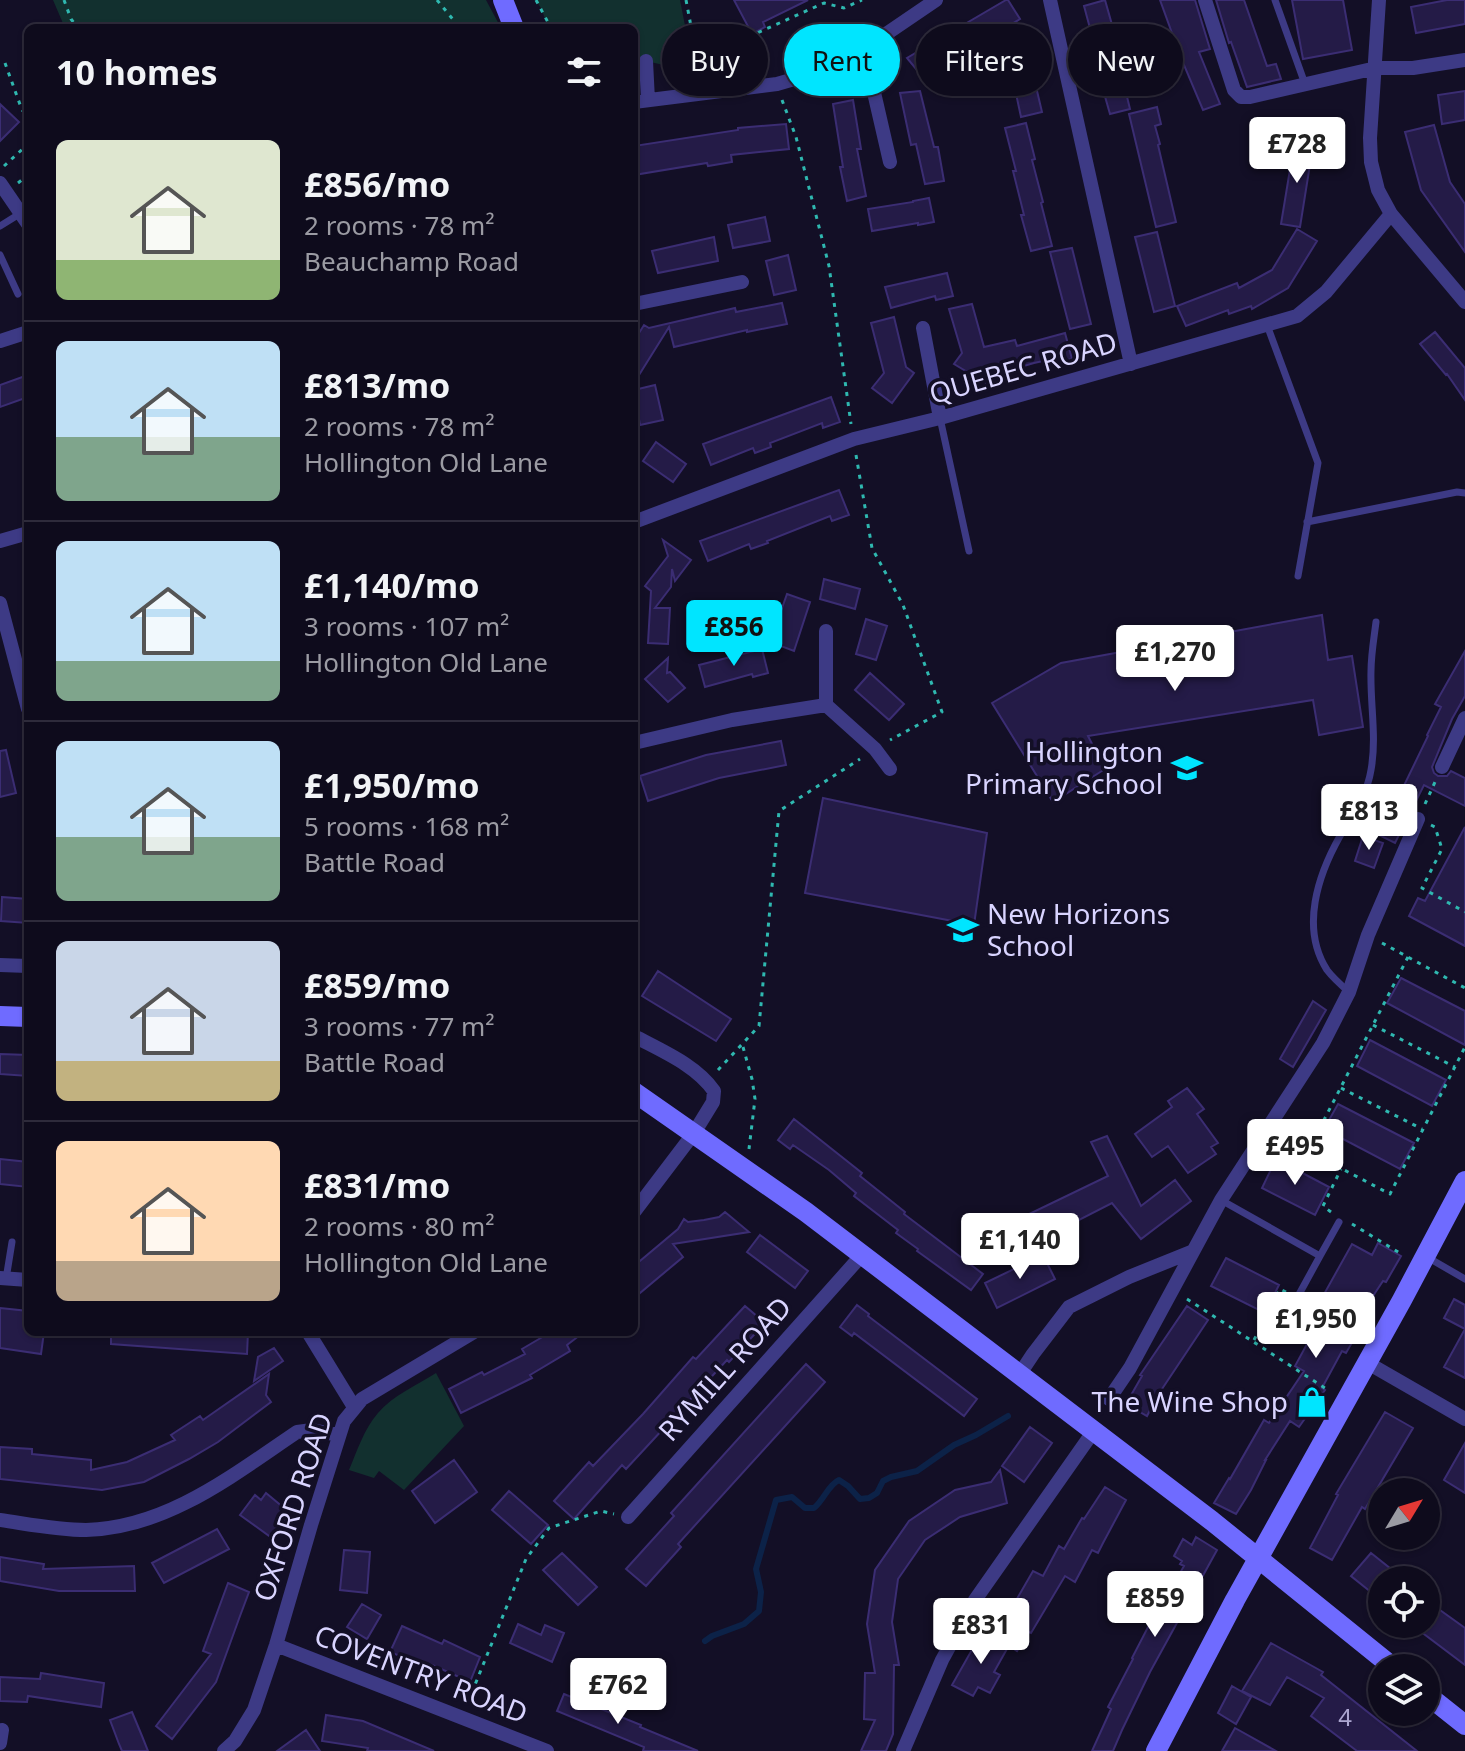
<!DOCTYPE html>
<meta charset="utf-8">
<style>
body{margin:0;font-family:"Noto Sans",sans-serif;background:#1c1929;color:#f1f3f6;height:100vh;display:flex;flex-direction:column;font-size:30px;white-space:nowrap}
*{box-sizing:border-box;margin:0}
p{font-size:26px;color:#9b9ba3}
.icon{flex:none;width:44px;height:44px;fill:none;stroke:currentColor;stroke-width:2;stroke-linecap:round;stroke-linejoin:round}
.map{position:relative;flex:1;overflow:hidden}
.side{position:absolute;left:24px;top:24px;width:614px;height:1312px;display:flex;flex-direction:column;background:#0e0b1c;border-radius:12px;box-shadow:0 2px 6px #0004,0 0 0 2px #2e2b3b}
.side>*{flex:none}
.guide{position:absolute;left:662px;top:24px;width:682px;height:72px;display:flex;gap:16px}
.needle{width:52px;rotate:52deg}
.tools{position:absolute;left:1368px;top:1478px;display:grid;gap:16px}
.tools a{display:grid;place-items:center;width:72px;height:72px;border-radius:50%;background:#0e0b1c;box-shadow:0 2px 6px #0004,0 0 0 2px #2e2b3b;font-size:40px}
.price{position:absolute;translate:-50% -68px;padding:0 18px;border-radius:8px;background:#fff;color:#222;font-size:26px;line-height:52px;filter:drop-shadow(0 2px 4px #0008)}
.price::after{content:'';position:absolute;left:50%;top:48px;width:24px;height:18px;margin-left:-12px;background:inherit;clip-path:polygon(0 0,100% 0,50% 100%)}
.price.current{background:#00e5ff;color:#111}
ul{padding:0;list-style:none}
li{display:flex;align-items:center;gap:24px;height:200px;padding:0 32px}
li+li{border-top:2px solid #2e2b3b}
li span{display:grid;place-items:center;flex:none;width:224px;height:160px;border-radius:12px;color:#555}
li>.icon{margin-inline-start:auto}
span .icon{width:96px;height:96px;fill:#fffc;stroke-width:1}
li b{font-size:34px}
h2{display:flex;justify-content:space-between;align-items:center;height:96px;padding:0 32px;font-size:34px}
.pill{padding:0 28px;border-radius:36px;background:#0e0b1c;box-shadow:0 2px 6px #0004,0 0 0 2px #2e2b3b;font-size:28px;line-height:72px}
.pill.current{background:#00e5ff;color:#111}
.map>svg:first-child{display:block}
.green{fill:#12302f}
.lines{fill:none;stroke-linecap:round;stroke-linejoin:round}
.stream{stroke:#0c2248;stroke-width:6}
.building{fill:#241b47;stroke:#3b2d73;stroke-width:2}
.path{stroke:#2fb8b0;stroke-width:3;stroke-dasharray:4 6;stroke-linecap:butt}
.lane{stroke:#3d3a85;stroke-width:7}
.street{stroke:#3d3a85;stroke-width:14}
.secondary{stroke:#6f6bff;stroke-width:20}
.labels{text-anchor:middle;stroke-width:7;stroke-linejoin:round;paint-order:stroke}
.number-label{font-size:24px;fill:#aca6d1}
.street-label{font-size:28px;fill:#d9d4ff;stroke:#130f26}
.poi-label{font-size:28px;fill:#d9d4ff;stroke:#130f26;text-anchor:end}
</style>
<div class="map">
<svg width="1465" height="1751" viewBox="0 0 1465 1751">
<rect width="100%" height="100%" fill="#130f26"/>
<!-- green -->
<path class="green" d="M53,0H486L501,28H65Z
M536,0H680L694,72L646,61L634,62V28H548L542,10Z
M436,1373L464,1426L404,1490L379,1471L374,1478L349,1470C357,1451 364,1429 378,1413C392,1396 417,1385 436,1373Z"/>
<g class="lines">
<!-- stream -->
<path class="stream" d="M705,1641L712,1636L744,1624L759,1611L761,1592L756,1569L776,1500L792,1497L805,1508H814C824,1500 828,1485 839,1480L848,1486L860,1499L869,1498L877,1493L883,1481L891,1477L917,1471L954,1445L976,1435L1008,1416"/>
</g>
<!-- building -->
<path class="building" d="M734,0H808L763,22L765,27L752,34Z
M1006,0H1008L1020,19L963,54L961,50L921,75L907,58Z
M1105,0L1124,67L1120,68L1130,109L1110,114L1094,58H1098L1084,6Z
M1160,0H1195L1210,49L1199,52L1220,104L1203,110L1181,58Z
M1216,0H1244L1267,66L1276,64L1281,79L1247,87L1231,42L1229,43Z
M1292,0H1343L1352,50L1303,59Z
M1447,0H1465V24L1416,33L1411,7Z
M1029,57L1042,112L1021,117L1009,61Z
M920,91L934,147H938L944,181L925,184L916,144L911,145L900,93Z
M1465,91V120L1442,124L1438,95Z
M853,100L861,149H857L866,196L847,201L840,167H843L833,104Z
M0,104L19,122L0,141Z
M1157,107L1161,124L1155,126L1160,144L1158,145L1176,222L1156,227L1129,114Z
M1026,123L1035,159L1032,160L1043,202L1041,203L1052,246L1031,251L1021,215H1024L1013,171H1016L1005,128Z
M786,124L789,149L731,155L732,162L708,166L707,163L634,175V146L738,130V128Z
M1434,125L1450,182L1465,204V252L1421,190L1405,132Z
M1297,127L1305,153L1312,152L1300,227L1281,224Z
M929,198L934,222L918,225V223L872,231L868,209L913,202V201Z
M765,217L770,241L733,248L728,225Z
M1297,229L1317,241L1288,288L1252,309L1251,306L1229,314L1228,310L1186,326L1177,306L1237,283L1239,288L1272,270Z
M1157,232L1175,306L1154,312L1135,237Z
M714,237L718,261L658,273L652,251Z
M1072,248L1091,324L1070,329L1050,252Z
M788,255L796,290L774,295L766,261Z
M947,273L953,296L936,300L935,296L891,308L885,287Z
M782,303L787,324L747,332V330L674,347L669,327L634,383V341L644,325L649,328L735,308L736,312Z
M972,304L984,347L1015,340L1017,346L1065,333L1072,359L1053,364L1052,359L1034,363L990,376L986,383L954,364L962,353L949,309Z
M894,317L906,367L914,373L892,403L872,388L884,373L871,323Z
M1435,332L1465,368V400L1447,374L1446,375L1420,344Z
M28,375V397L0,407V385Z
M655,385L663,420L640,425L634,390Z
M831,397L840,422L823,428L822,423L770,443L771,447L755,453L753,448L711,465L703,444Z
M656,442L686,464L673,482L643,461Z
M839,490L849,515L832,521L830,516L767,541L768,543L751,549L749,544L708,561L700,541Z
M663,540L691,560L675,581L672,569L671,587L655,608H670L668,644L648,643L651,591L645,586L668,556Z
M824,579L860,589L855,609L820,599Z
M787,594L810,602L794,651L770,642Z
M1322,615L1328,660L1352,656L1363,727L1319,735L1313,700L1088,736L1105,769L1053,802L992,703L1061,663Z
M866,619L887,626L876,660L856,654Z
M762,649L768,673L753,677L752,674L705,687L699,665Z
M1465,651V696L1452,719L1432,767L1434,773L1438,776H1447L1451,771L1465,778V806L1424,785L1395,843L1377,834L1395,799L1397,800L1428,736L1427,735L1441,707L1435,704Z
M668,658L667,673L670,672L685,688L668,702L645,679Z
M870,673L904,704L889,720L855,690Z
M781,741L786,765L719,778L648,801L640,776L706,755Z
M6,750L16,793L0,797V751Z
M823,798L987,833L974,925L805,893Z
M1465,827V946L1409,916L1418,898L1425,901Z
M1363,836L1383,843L1374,868L1355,861Z
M2,897L28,899V923L1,921Z
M658,971L731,1019L716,1041L642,996Z
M1401,978L1465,1011V1045L1387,1003Z
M1313,1001L1326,1010L1293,1067L1280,1059Z
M1370,1040L1446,1080L1432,1106L1357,1066Z
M0,1054L28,1055V1076L0,1074Z
M1187,1088L1204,1109L1197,1114L1218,1143L1211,1147L1216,1154L1188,1173L1168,1146L1152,1157L1135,1134L1172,1107L1168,1101Z
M1338,1104L1414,1143L1400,1169L1324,1129Z
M794,1119L862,1173L860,1176L905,1212L904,1214L983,1274L971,1290L917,1251L918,1249L896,1233L898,1230L854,1196L856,1193L829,1170L793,1145L790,1149L778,1140Z
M1107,1136L1141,1206L1175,1180L1191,1201L1141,1239L1112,1203L1036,1242L1023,1217L1108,1176L1091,1142Z
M0,1159L28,1162V1187L0,1184Z
M1276,1159L1329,1187L1315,1215L1262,1188Z
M725,1212L749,1232L673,1244L683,1257L634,1298V1266L678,1229L684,1219L688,1222L704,1220L719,1217Z
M760,1235L808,1271L795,1288L747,1252Z
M1378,1243L1401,1256L1386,1282L1383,1281L1375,1293L1361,1317L1365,1320L1346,1353L1342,1351L1322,1388L1325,1390L1299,1427L1290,1421L1265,1460H1266L1251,1490L1236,1514L1214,1503L1229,1478L1230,1479L1264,1420L1269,1423L1304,1371L1295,1366L1331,1300L1323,1296L1352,1244L1372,1255Z
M1043,1255L1055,1279L997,1308L985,1283Z
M1226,1258L1279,1285L1265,1313L1211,1286Z
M1454,1299L1465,1305V1329L1444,1318Z
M857,1305L869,1314L868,1316L977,1399L964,1416L854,1333L852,1336L840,1327Z
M745,1306L765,1323L729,1362L727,1360L626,1469L622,1465L574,1519L554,1501L589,1462L593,1466L643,1414L693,1357L696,1359Z
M1187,1306L1208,1320L1158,1395L1147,1416L1126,1404L1142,1376L1140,1375Z
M0,1308L28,1311V1332H44L41,1354L0,1348Z
M1465,1329V1378L1444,1367Z
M111,1332H248L247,1354L111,1344Z
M551,1332H584L567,1345L570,1351L530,1375L532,1378L461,1413L449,1389L482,1372L484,1375L525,1354L522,1349Z
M274,1348L283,1361L254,1381L258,1357Z
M806,1364L825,1382L678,1544L681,1547L646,1586L626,1569L674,1516L671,1513Z
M269,1374L266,1395L271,1402L218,1442L189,1459L144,1482L102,1490L0,1479V1447L32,1449V1454L91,1460V1470L127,1462L175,1440L171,1435L200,1416L203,1420Z
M1385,1412L1413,1428L1365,1509L1362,1507L1332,1560L1310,1548L1338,1495L1336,1494Z
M1030,1427L1052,1443L1024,1482L1002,1466Z
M1465,1443V1493L1444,1480Z
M454,1460L477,1492L435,1523L412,1491Z
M1000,1470L1007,1503L960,1517L925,1540L898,1579L892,1622L899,1665H894L893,1734L886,1751H861L875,1720L864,1719L865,1673H875L867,1624L875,1570L909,1521L955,1490L991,1482Z
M1105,1487L1126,1500L1103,1543L1098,1553L1092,1550L1075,1582L1065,1576L1031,1633L1029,1632L1017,1651L998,1638L1019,1606L1014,1604L1033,1571L1043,1576L1059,1546L1064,1549L1082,1518L1084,1519Z
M509,1491L548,1525L531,1544L492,1510Z
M266,1493L290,1513L272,1538L240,1515L255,1495L261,1500Z
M217,1529L229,1549L164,1583L152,1563Z
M1196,1537L1217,1550L1150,1672L1122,1730L1113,1751H1092L1111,1709L1108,1707L1133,1659L1132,1658L1162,1600L1164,1601L1184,1566L1180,1564L1182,1561L1174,1556L1183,1539L1192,1545Z
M344,1550L370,1552L367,1593L340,1590Z
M562,1553L597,1587L578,1605L543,1570Z
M1371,1553L1391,1569L1382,1580V1601L1351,1576Z
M0,1557L44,1564L43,1569L134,1566L135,1591H59L0,1581Z
M228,1583L249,1592L240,1616L216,1682L172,1739L156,1726L211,1654L203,1651Z
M1426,1600L1465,1628V1665L1416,1628L1419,1624H1426Z
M362,1604L381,1615L367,1639L347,1627Z
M518,1624L541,1635L545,1625L564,1633L552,1662L510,1643Z
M402,1626L442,1644L444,1640L480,1657L470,1682L430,1664L429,1668L390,1652Z
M982,1632L1008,1647L994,1672L1000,1675L990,1693L978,1687L973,1696L952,1685Z
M1271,1643L1323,1672L1321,1675L1417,1751H1357L1311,1716L1324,1698L1287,1677L1270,1705L1242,1691Z
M41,1673L104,1683L101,1707L28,1696L27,1702L0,1701V1677L40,1679Z
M1232,1686L1251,1697L1236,1724L1218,1713Z
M564,1694L641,1725L640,1727L698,1751H643L644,1747L557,1711Z
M132,1712L142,1736L148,1751H122L119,1744L110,1720Z
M326,1715L363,1721L434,1751H367L368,1748L322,1741Z
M1235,1728L1276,1751H1222Z
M306,1730L320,1751H277Z"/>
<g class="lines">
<!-- path -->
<path class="path" d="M64,0L71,19L78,28
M437,0L460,28
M536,0L551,28
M686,0L701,79
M664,61L697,60L824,3L844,8L862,0
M5,63L22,110L28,116
M782,100L796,137L829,266L851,424
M4,166L28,144
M18,183L28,175
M856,455L872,548L903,605L942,712L890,740
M1425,804L1435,782
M1431,825L1435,827L1442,849L1422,888L1465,912
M1382,943L1465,988
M1408,957L1308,1151L1390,1194L1465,1047
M1373,1025L1455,1067
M743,1047L752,1079L755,1099L749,1149
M718,1070L759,1026L779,811L860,759
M1341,1088L1422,1129
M1331,1212L1323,1206L1341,1169
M1352,1224L1403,1255
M1187,1299L1328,1390
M1254,1340L1280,1289L1286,1292
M468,1702L526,1559L549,1528L601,1511L614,1514"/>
<!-- lane -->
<path class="lane" d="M1275,0L1305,84
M0,226L21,213
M0,255L18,294
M1267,325L1318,463L1298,576
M940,418L969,551
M1307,522L1457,492L1465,493
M1349,992C1341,985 1333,978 1327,970C1300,928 1318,875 1340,836C1353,814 1367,795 1371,770C1377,737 1370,704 1371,671C1371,655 1374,638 1376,622
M1221,1200L1320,1256L1297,1298
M1320,1256L1339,1222
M1427,1257L1465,1279
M6,1279L12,1242"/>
<!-- street -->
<path class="street" d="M1050,0L1131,364
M1205,0L1234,90L1241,97H1250L1376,68H1413L1465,60
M1379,0L1370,138L1371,162L1378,190L1391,214L1465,302
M864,49L890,162
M646,61L648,100
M634,102L777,84L815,73L864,49L936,0
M0,183L28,224
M634,304L742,282
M923,328L940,418
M0,341L28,332
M634,522L854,439L940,418L1297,316L1326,292L1391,214
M0,541L28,533
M0,603L28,709
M826,705L875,749L890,769
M634,743L732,720L826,705V631
M1442,767L1465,718
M0,965L28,966
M634,1036C662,1051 696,1065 714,1091L713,1102L694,1133L634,1212
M0,1278L28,1280
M308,1332L354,1407
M1366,1362L1465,1419
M1019,1375L1033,1354L1069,1307L1129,1277L1191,1252
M1109,1399L1130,1368L1221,1200L1323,1043L1349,992L1368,935L1418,819
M628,1517L861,1256
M0,1520C28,1524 58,1530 86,1530C167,1528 233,1475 297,1432L312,1430L338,1435
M276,1645L547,1751
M0,1743L2,1730
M224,1751L235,1741L254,1710L276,1645L311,1525L344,1421L362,1399L474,1332
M903,1751L942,1660L975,1600L1093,1432"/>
<!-- secondary -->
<path class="secondary" d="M503,0L514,28
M0,1016L28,1017
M634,1092L806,1212L1212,1521L1394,1668
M1426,1694L1465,1725
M1156,1751L1235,1600L1402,1300L1465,1181"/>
</g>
<!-- icons -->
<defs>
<symbol id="school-bare" viewBox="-9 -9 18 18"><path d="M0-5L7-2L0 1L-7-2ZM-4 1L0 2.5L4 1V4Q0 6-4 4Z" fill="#00e5ff" stroke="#130f26" stroke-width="2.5" paint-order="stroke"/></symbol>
<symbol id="shop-bare" viewBox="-9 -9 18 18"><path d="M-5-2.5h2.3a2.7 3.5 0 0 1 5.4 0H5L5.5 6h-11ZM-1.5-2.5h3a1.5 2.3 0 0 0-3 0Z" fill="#00e5ff" stroke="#130f26" stroke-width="2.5" paint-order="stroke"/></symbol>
</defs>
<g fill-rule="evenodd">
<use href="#school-bare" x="1165" y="746" width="44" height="44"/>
<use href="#school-bare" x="941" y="908" width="44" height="44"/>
<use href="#shop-bare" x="1290" y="1380" width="44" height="44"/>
</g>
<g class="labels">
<!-- number labels -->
<g class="number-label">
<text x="1345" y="1726">4</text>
</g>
<!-- street labels -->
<g class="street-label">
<text transform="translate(1023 368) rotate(-16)" y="10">QUEBEC ROAD</text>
<text transform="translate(725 1369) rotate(-48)" y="10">RYMILL ROAD</text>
<text transform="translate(293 1507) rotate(-72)" y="10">OXFORD ROAD</text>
<text transform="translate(421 1674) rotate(21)" y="10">COVENTRY ROAD</text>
</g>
<!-- poi labels -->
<g class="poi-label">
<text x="1163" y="762">Hollington<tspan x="1163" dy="32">Primary School</tspan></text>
<text x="987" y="924" text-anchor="start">New Horizons<tspan x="987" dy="32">School</tspan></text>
<text x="1288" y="1412">The Wine Shop</text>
</g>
</g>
</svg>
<div class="tools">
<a><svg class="needle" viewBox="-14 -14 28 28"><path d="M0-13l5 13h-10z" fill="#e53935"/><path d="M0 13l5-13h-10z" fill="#9b9ba3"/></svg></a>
<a><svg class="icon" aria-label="locate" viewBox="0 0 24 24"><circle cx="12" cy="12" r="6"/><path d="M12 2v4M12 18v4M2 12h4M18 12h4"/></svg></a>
<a><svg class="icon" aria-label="layers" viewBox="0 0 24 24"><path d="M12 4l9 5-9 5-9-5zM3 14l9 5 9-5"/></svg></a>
</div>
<b class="price" style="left:1297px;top:185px">£728</b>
<b class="price current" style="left:734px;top:668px">£856</b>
<b class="price" style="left:1175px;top:693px">£1,270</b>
<b class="price" style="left:1369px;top:852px">£813</b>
<b class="price" style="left:1295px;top:1187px">£495</b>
<b class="price" style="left:1020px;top:1281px">£1,140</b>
<b class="price" style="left:1316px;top:1360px">£1,950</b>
<b class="price" style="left:1155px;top:1639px">£859</b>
<b class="price" style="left:981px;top:1666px">£831</b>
<b class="price" style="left:618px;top:1726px">£762</b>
<div class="guide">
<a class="pill">Buy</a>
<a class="pill current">Rent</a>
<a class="pill">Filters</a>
<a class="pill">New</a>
</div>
<section class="side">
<h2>10 homes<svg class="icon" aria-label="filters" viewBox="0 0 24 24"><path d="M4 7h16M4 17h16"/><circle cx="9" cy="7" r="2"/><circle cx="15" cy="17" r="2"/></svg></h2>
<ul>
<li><span style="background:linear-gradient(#dfe7d0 75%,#8fb573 0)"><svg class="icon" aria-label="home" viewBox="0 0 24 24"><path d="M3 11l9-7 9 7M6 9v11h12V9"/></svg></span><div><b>£856/mo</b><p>2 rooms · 78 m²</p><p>Beauchamp Road</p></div></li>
<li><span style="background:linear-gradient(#bfe0f5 60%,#7fa58c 0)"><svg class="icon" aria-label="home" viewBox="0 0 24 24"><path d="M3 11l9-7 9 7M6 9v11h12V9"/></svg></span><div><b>£813/mo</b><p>2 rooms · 78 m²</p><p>Hollington Old Lane</p></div></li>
<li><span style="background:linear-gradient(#bfe0f5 75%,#7fa58c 0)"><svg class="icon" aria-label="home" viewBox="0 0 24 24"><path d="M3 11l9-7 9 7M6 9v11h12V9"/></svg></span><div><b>£1,140/mo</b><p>3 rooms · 107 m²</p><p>Hollington Old Lane</p></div></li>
<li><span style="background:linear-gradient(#bfe0f5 60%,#7fa58c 0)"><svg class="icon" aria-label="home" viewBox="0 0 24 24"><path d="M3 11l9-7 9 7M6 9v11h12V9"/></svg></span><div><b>£1,950/mo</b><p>5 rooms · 168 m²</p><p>Battle Road</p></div></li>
<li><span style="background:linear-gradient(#c9d6e8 75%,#c2b280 0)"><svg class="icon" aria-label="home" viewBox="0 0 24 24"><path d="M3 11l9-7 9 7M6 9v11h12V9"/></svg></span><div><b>£859/mo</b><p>3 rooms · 77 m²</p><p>Battle Road</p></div></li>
<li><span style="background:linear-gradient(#ffd9b3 75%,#b9a48a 0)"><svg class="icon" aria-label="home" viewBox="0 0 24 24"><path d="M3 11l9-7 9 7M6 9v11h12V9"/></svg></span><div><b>£831/mo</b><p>2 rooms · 80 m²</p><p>Hollington Old Lane</p></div></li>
</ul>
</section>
</div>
